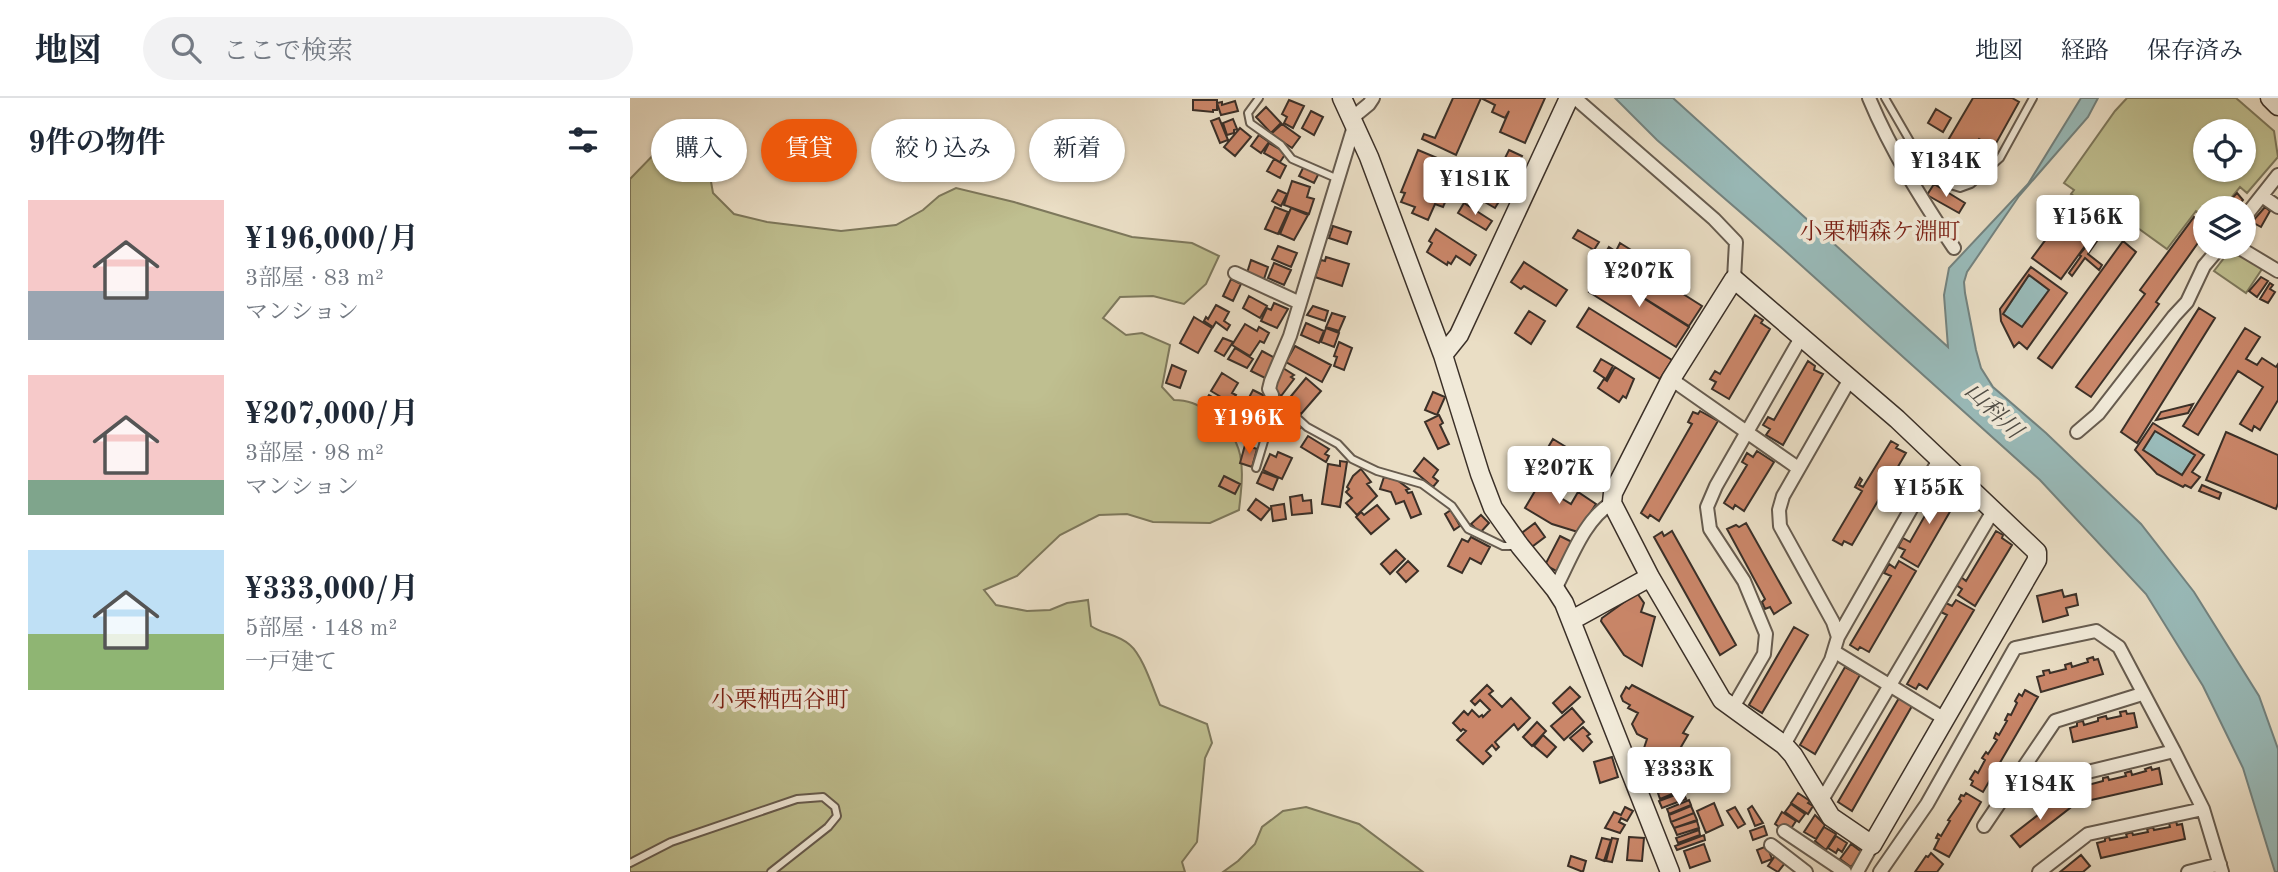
<!DOCTYPE html>
<html lang="ja">
<meta charset="utf-8">
<style>
body{margin:0;font-family:"Old Standard TT","Noto Serif JP",serif;background:#f2f2f3;color:#1f2937;height:100vh;display:flex;flex-direction:column;font-size:26px;white-space:nowrap}
*{box-sizing:border-box;margin:0}
p{font-size:23px;color:#747a83}
.icon{flex:none;width:38px;height:38px;fill:none;stroke:currentColor;stroke-width:2;stroke-linecap:round;stroke-linejoin:round}
.map{position:relative;flex:1;overflow:hidden}
.sheet{display:flex;flex-direction:column;background:#fff;width:630px}
.sheet>*{flex:none}
.hud{position:absolute;left:21px;top:21px;width:665px;height:63px;display:flex;gap:14px}
.buttons{position:absolute;left:1563px;top:21px;display:grid;gap:14px}
.buttons a{display:grid;place-items:center;width:63px;height:63px;border-radius:50%;background:#fff;box-shadow:0 2px 5px #0004;font-size:35px}
.price{position:absolute;translate:-50% -60px;padding:0 16px;border-radius:7px;background:#fff;color:#222;font-size:23px;line-height:46px;filter:drop-shadow(0 2px 4px #0008)}
.price::after{content:'';position:absolute;left:50%;top:42px;width:21px;height:16px;margin-left:-10px;background:inherit;clip-path:polygon(0 0,100% 0,50% 100%)}
.price.on{background:#ea580c;color:#fff}
ul{padding:0;list-style:none}
li{display:flex;align-items:center;gap:21px;height:175px;padding:0 28px}
li span{display:grid;place-items:center;flex:none;width:196px;height:140px;border-radius:0px;color:#555}
li>.icon{margin-inline-start:auto}
span .icon{width:84px;height:84px;fill:#fffc;stroke-width:1}
li b{font-size:30px}
h2{display:flex;justify-content:space-between;align-items:center;height:84px;padding:0 28px;font-size:30px}
.tag{padding:0 24px;border-radius:32px;background:#fff;box-shadow:0 2px 5px #0004;font-size:24px;line-height:63px}
.tag.on{background:#ea580c;color:#fff}
header{display:flex;align-items:center;gap:42px;box-sizing:border-box;height:98px;padding:0 35px;background:#fff;border-bottom:2px solid #e0e1e3}
header strong{font-size:33px}
nav{display:flex;gap:38px;margin-inline-start:auto;font-size:24px}
.search{width:490px;height:63px;background:#f2f2f3;display:flex;align-items:center;gap:18px;box-sizing:border-box;padding:0 24px;border-radius:38px;color:#747a83;font-size:26px}
main{display:flex;flex:1;min-height:0}
.map>svg:first-child{display:block}
.green{fill:#bfbf90;stroke:#7d785c;stroke-width:2;fill-rule:evenodd}
.water{fill:#99bbba;stroke:#738380;stroke-width:2}
.building{fill:#ca8669;stroke:#3b3028;stroke-width:2;fill-rule:evenodd}
.lines{fill:none;stroke-linecap:round;stroke-linejoin:round}
.lane-casing{stroke:#675c4f;stroke-width:10}
.street-casing{stroke:#675c4f;stroke-width:16}
.secondary-casing{stroke:#3b3028;stroke-width:21}
.lane{stroke:#f1ead9;stroke-width:6}
.street{stroke:#f1ead9;stroke-width:12}
.secondary{stroke:#f1ead9;stroke-width:18}
.labels{text-anchor:middle;stroke-width:7;stroke-linejoin:round;paint-order:stroke}
.neighbourhood-label{font-size:23px;fill:#7a1f14;stroke:#f1ead9}
.water-label{font-size:23px;font-style:italic;fill:#4e4c45;stroke:#f1ead9}
</style>
<header>
<strong>地図</strong>
<div class="search"><svg class="icon" aria-label="search" viewBox="0 0 24 24"><circle cx="10" cy="10" r="6"/><path d="M15 15l6 6"/></svg>ここで検索</div>
<nav><a>地図</a><a>経路</a><a>保存済み</a></nav>
</header>
<main>
<section class="sheet">
<h2>9件の物件<svg class="icon" aria-label="filters" viewBox="0 0 24 24"><path d="M4 7h16M4 17h16"/><circle cx="9" cy="7" r="2"/><circle cx="15" cy="17" r="2"/></svg></h2>
<ul>
<li><span style="background:linear-gradient(#f6c9c9 65%,#9aa5b1 0)"><svg class="icon" aria-label="home" viewBox="0 0 24 24"><path d="M3 11l9-7 9 7M6 9v11h12V9"/></svg></span><div><b>¥196,000/月</b><p>3部屋 · 83 m²</p><p>マンション</p></div></li>
<li><span style="background:linear-gradient(#f6c9c9 75%,#7fa58c 0)"><svg class="icon" aria-label="home" viewBox="0 0 24 24"><path d="M3 11l9-7 9 7M6 9v11h12V9"/></svg></span><div><b>¥207,000/月</b><p>3部屋 · 98 m²</p><p>マンション</p></div></li>
<li><span style="background:linear-gradient(#bfe0f5 60%,#8fb573 0)"><svg class="icon" aria-label="home" viewBox="0 0 24 24"><path d="M3 11l9-7 9 7M6 9v11h12V9"/></svg></span><div><b>¥333,000/月</b><p>5部屋 · 148 m²</p><p>一戸建て</p></div></li>
</ul>
</section>
<div class="map">
<svg width="1648" height="774" viewBox="0 0 1648 774">
<rect width="100%" height="100%" fill="#eadec5"/>
<filter id="stains"><feTurbulence type="fractalNoise" baseFrequency=".00286" numOctaves="4"/><feColorMatrix values="0 0 0 0 .2 0 0 0 0 .09 0 0 0 0 .02 0 0 0 .5 -.17"/></filter>
<radialGradient id="worn" r=".72"><stop offset=".6" stop-color="#630" stop-opacity="0"/><stop offset="1" stop-color="#630" stop-opacity=".3"/></radialGradient>
<!-- green -->
<path class="green" d="M1497,0H1606L1644,33L1648,59L1617,95L1610,89L1593,110H1575V119L1566,113L1537,151L1487,115L1473,118L1441,96L1444,92L1434,85L1485,13ZM1614,33V72H1575V33Z
M30,50L61,54L79,72L83,95L104,116L137,124L211,133L266,127L293,112L309,98L326,90L384,104L502,139L562,145L589,158L576,186L554,206L523,198L490,199L473,220L496,237L512,235L540,247L532,289L544,302C558,302 567,306 579,314C617,341 614,369 609,412L580,425L523,424L497,416L469,417L430,437L387,478L354,492L366,507L397,513L420,512L437,505L458,502L461,528C472,536 488,536 500,547C513,558 523,591 530,607L577,626L582,645L575,660L567,744L552,764L555,774H0V81Z
M1601,151L1632,171L1616,195L1584,173Z
M676,709L729,726L793,774H593L608,763L625,746L632,729L653,713Z"/>
<!-- water -->
<path class="water" d="M985,0H1043L1318,249L1314,197L1319,170L1398,86L1451,0H1468L1458,19L1389,98L1337,174L1334,184L1335,195L1346,252L1351,270L1363,289L1416,335L1511,426L1564,494L1629,598L1648,651V774H1645L1613,670L1573,588L1516,496L1410,382L1153,151L1027,42Z
M1399,177L1419,192L1392,229L1373,216Z
M1525,333L1565,357L1552,377L1513,352Z"/>
<!-- building -->
<path class="building" d="M823,0H915L895,45L870,34L879,13L875,20L862,14L865,7L851,0L826,57L792,41L794,36L805,40Z
M1343,0H1382L1389,4L1364,49L1349,41L1326,79L1318,74L1317,77L1304,66Z
M563,2H587V12H583V14L563,12Z
M659,2L674,8L663,30L654,25L657,19L652,16Z
M605,3L608,13L591,17L587,5L592,4V7Z
M636,9L651,25L641,35L626,19Z
M1306,11L1321,20L1313,34L1298,25Z
M681,13L693,19L684,37L672,30Z
M589,20L598,42L590,45L581,23Z
M603,21L607,31L604,32V35L597,37L593,25Z
M652,26L670,39L662,50L641,36Z
M610,30L621,39L605,58L594,49Z
M629,37L639,44L631,55L621,48Z
M639,45L656,55L650,64L634,55Z
M788,52L824,67L814,90L820,93L813,109L805,106L798,122L782,115L785,109L771,104L775,95L771,94Z
M879,52L892,58L885,71L873,64Z
M644,61L656,68L650,80L637,73Z
M864,61L884,73L874,100L849,85Z
M674,68L689,75L684,85L669,78Z
M662,83L680,89L677,99L684,101L679,116L654,107Z
M1304,86L1335,105L1329,115L1297,97Z
M853,90L871,100L865,110L848,100Z
M648,92L657,96L651,108L642,103Z
M1607,95L1613,102L1606,110H1599L1596,107Z
M1446,101L1474,122L1431,181L1402,160Z
M834,105L862,123L856,132L828,115Z
M645,109L658,114L648,136L635,131Z
M1635,109L1640,113L1631,129L1622,124Z
M661,110L678,117L664,142L650,136Z
M1564,119L1575,127V135L1526,204L1529,206L1461,299L1446,289L1515,196L1510,192Z
M703,128L721,134L717,146L699,140Z
M806,131L846,157L840,167L826,158L821,166L818,164L817,167L797,154L802,145L799,143Z
M948,132L969,144L964,152L943,140Z
M1468,134L1472,136L1458,156L1472,167L1469,172L1455,160L1442,178L1439,175L1451,158L1449,157Z
M1493,143L1506,154L1422,270L1408,260Z
M990,145L1006,155L1001,162L986,153Z
M648,148L667,155L661,169L642,161Z
M979,149L1072,208L1059,228L966,170Z
M696,159L719,166L712,188L685,179L691,162L695,163Z
M621,162L638,169L634,181L617,175Z
M894,164L937,192L926,208L894,188L891,191L881,184Z
M644,165L661,172L654,187L638,180Z
M1401,169L1437,195L1397,251L1389,244L1384,249L1371,223L1370,211ZM1399,177L1419,192L1392,229L1373,216Z
M972,174L1059,229L1046,249L959,194Z
M1631,179L1638,183L1627,199L1619,193Z
M601,181L611,186L603,203L593,198Z
M1640,185L1643,187L1640,191L1645,194L1638,205L1630,201Z
M619,198L637,208L630,220L613,210Z
M644,205L658,211L647,230L631,223L637,210L641,212Z
M586,207L599,214L594,223L600,227L597,232L586,224L583,229L574,223L576,219L578,221Z
M683,208L698,213L695,223L677,217Z
M959,210L1042,262L1030,281L947,229Z
M1569,210L1585,220L1507,345L1491,334Z
M899,213L915,223L901,246L885,235Z
M702,215L715,219L709,233L696,229Z
M1125,217L1133,222L1131,225L1140,231L1099,301L1082,291L1086,284L1080,281L1085,273L1090,276Z
M564,219L582,230L568,255L550,245Z
M676,225L694,233L689,245L671,237Z
M615,226L627,233L629,229L639,235L634,245L630,243L620,258L602,247Z
M696,230L709,235L704,249L691,244Z
M1615,230L1630,239L1616,261L1627,267L1632,260L1646,269L1648,266V302L1630,332L1624,328L1622,333L1610,326L1633,289L1608,273L1568,337L1553,328Z
M593,240L603,244L594,258L585,253Z
M709,244L722,250L714,272L704,268L707,259L704,258Z
M665,248L701,267L692,284L656,264Z
M605,250L623,261L617,270L598,261Z
M632,253L647,261L637,281L621,273Z
M971,261L983,268L976,281L964,273Z
M1178,263L1185,268L1184,272L1193,276L1153,347L1136,337L1140,331L1133,327L1138,319L1144,322Z
M542,267L556,273L550,290L536,285Z
M985,269L1004,281L996,300L993,298L989,304L968,290L974,281L977,283Z
M653,270L664,277L661,279L664,281L651,298L641,290Z
M592,275L608,285L602,295L606,297L601,305L581,293Z
M676,280L691,293L671,316L657,303Z
M623,292L637,299L626,320L607,314L612,305L615,307Z
M803,294L815,299L807,317L795,312Z
M579,297L600,309L594,320L573,307Z
M1563,306L1558,315L1526,322L1531,314Z
M1070,313L1088,323L1029,423L1020,417L1018,420L1011,415L1062,326L1058,324L1063,314L1068,316Z
M657,316L672,328L663,338L649,326Z
M809,317L813,325L810,327L819,346L808,351L795,324Z
M1523,325L1574,357L1562,374L1570,379L1561,390L1555,387L1553,389L1527,376L1505,352ZM1525,333L1565,357L1552,377L1513,352Z
M1596,334L1648,357V405L1646,411L1576,382Z
M678,338L699,351L695,356L699,358L696,364L671,349Z
M923,341L964,366L953,383L913,358Z
M1261,343L1268,347L1266,350L1276,355L1222,447L1214,443L1212,447L1203,442L1232,393L1225,389L1230,380L1232,382L1229,387L1233,389Z
M615,347L627,351L622,369L610,365Z
M1127,353L1144,364L1114,413L1105,407L1103,411L1094,405L1117,367L1112,364L1117,355L1123,359Z
M648,354L662,360L652,381L633,372L640,356L646,359Z
M794,360L808,372L803,379L808,383L803,389L784,373Z
M710,363L717,364L710,409L692,406L698,366L710,368Z
M731,371L741,384L737,386L747,398L727,417L716,405L722,400L716,394L719,391L717,389L723,378Z
M632,374L648,380L643,392L627,385Z
M915,376L937,390L931,400L941,406L948,394L966,406L948,434L922,426L895,410Z
M594,378L610,386L605,396L589,388Z
M754,379L767,382L779,391L776,392L778,395L782,394L791,416L781,420L774,403L766,406L761,394L750,391Z
M1314,384L1321,389L1319,392L1329,398L1288,469L1271,459L1275,452L1268,449L1273,440L1280,444Z
M1572,387L1591,395L1589,401L1569,393Z
M672,397L673,403L681,402L682,415L662,417L660,399Z
M626,401L640,411L631,422L618,412Z
M654,406L656,421L643,423L641,408Z
M747,407L759,421L741,436L726,419L731,414L734,417Z
M821,412L830,428L824,432L815,416Z
M851,417L859,425L850,435L841,426Z
M905,425L915,439L899,451L889,437Z
M1116,425L1161,505L1144,516L1140,509L1135,511L1132,504L1135,501L1097,431L1106,427L1109,429Z
M1042,433L1106,547L1090,557L1024,439L1032,434L1034,438Z
M1366,433L1373,437L1372,440L1382,447L1345,508L1328,497L1332,491L1326,487L1331,479L1336,483Z
M930,438L946,446L930,475L915,467Z
M841,439L860,449L851,466L840,460L832,475L818,468L832,441L838,444Z
M766,452L775,461L760,476L751,466Z
M778,463L788,473L776,484L767,474Z
M1269,463L1286,473L1239,554L1230,549L1228,552L1220,547L1261,478L1254,475L1259,466L1265,470Z
M1432,492L1434,499L1446,496L1448,507L1436,510L1438,517L1413,524L1407,498Z
M1007,495L1014,505L1011,514L1025,519L1012,568L994,557L971,523L972,520Z
M1326,502L1344,512L1297,591L1289,586L1286,591L1277,586L1317,517L1311,514L1316,505L1322,508Z
M1164,529L1178,537L1132,615L1119,607Z
M1463,559L1464,562L1468,561L1473,576L1411,594L1407,579L1414,577L1413,573L1419,572L1420,575L1436,571L1435,567L1441,565L1442,569L1458,564L1457,561Z
M1215,569L1230,577L1185,656L1170,647Z
M857,587L863,593L859,596L872,609L881,600L900,620L888,632L884,626L865,644L869,649L866,652L862,647L856,653L861,658L853,666L827,642L836,633L833,631L831,633L823,625L834,613L838,617L842,612L849,619L852,617L853,619L860,612L850,602L845,607L841,603Z
M1002,587L1063,619L1053,635L1058,637L1051,649L1054,651L1048,663L1035,652L1031,659L1013,653L1017,641L1007,636L1002,626L1008,615L998,610L1000,607L993,603L991,598L996,589L999,591Z
M940,589L950,599L932,615L923,605Z
M1395,592L1408,599L1353,694L1341,687L1343,683L1340,681L1345,673L1348,675L1355,662L1352,660L1356,654L1358,656L1367,642L1364,640L1366,635L1369,637L1377,623L1375,622L1378,616L1381,617L1387,605L1385,603L1389,596L1392,598Z
M1269,600L1282,608L1222,713L1208,704Z
M942,610L954,624L934,642L921,628Z
M1496,613L1497,616L1504,615L1507,629L1443,644L1440,630L1447,628V624L1453,623L1454,627L1468,623V620L1476,618L1477,621L1491,618L1490,614Z
M907,624L916,633L902,648L893,639Z
M953,629L960,636L957,638L962,644L953,653L940,640Z
M913,637L926,649L917,659L904,648Z
M982,659L988,679L970,685L964,664Z
M1521,669L1522,672L1529,670L1532,686L1448,705L1444,690L1452,688L1451,685L1457,684L1458,687L1473,683V680L1478,679L1479,682L1496,678L1495,675L1501,673L1502,677L1516,673L1515,671Z
M1045,673L1047,678L1025,687L1023,681Z
M1045,680L1048,687L1028,694L1025,688Z
M1048,687L1050,693L1030,701L1028,695Z
M1053,694L1056,701L1032,710L1029,703Z
M1168,695L1180,703L1178,705L1183,708L1178,716L1161,705Z
M1336,695L1351,704L1319,759L1304,751L1309,741L1306,740L1308,736L1311,738L1320,723L1318,722L1331,703L1329,701L1331,697L1334,698Z
M1431,699L1440,710L1390,749L1381,738Z
M1059,702L1061,707L1039,716L1037,711Z
M1084,705L1093,727L1076,735L1067,713Z
M1161,706L1175,716L1169,724L1155,714Z
M1061,708L1064,715L1041,724L1039,717Z
M1122,708L1133,725L1125,728L1118,711Z
M995,709L1003,713L997,723L991,720L989,724L995,727L990,735L975,730L984,714L991,717Z
M1105,709L1115,726L1108,730L1097,713Z
M1152,714L1166,723L1160,732L1152,731L1145,726Z
M1064,715L1067,722L1044,730L1041,724Z
M1185,717L1195,727L1186,741L1174,734Z
M1067,723L1069,730L1047,737L1044,730Z
M1546,723L1547,727L1552,726L1555,741L1471,760L1467,745L1475,743V740L1479,739L1480,742L1497,739L1496,736L1502,734L1503,737L1518,734L1517,731L1523,729L1524,732L1540,729L1539,725Z
M1134,728L1137,737L1123,742L1120,733Z
M1194,729L1206,736L1196,752L1185,743Z
M1069,732L1070,737L1048,745L1046,740Z
M1074,737L1075,742L1047,752L1045,748Z
M1206,738L1217,745L1212,754L1208,751L1206,755L1198,750Z
M999,739L1014,740L1012,763L997,762Z
M972,740L981,742L974,763L966,760Z
M982,740L988,741L982,764L976,763Z
M1074,746L1080,763L1060,770L1054,753Z
M1221,746L1233,755L1221,769L1210,761Z
M1137,748L1142,761L1132,765L1127,752Z
M1301,755L1313,766L1307,774H1285L1296,758L1298,759Z
M1451,757L1460,768L1453,774H1430Z
M941,758L956,763L953,774L938,768Z
M1145,758L1155,765L1148,774L1138,768Z"/>
<g class="lines">
<defs>
<path id="lane" d="M629,0L618,15L620,25L651,47L662,61L708,81
M1255,0L1299,76L1317,86L1330,90L1341,86L1370,60L1403,0
M642,297L677,329L708,346L722,361L747,373L792,386L822,408L838,431L873,448H888
M626,370L643,313L642,297
M0,765L41,744L167,701L193,699L205,709L207,718L198,729L141,774"/>
<path id="street" d="M945,0L1084,121L1106,144L1104,181
M1239,0C1261,53 1292,102 1324,150
M722,20L739,6L743,0
M1632,98L1648,109
M1614,120L1648,77
M1608,149L1648,173
M605,175L670,205
M1041,281L1168,370
M642,297L639,291L641,283L660,238L725,25
M1447,334L1468,316L1544,218L1557,204L1574,168L1590,149
M925,491C940,463 954,421 982,405
M1208,539L1203,524L1150,428L1149,412L1153,398L1220,281
M1205,554L1315,621
M1102,611L1134,556L1136,536L1114,483L1080,431L1077,409L1086,388L1172,238
M1154,647L1201,562L1208,539L1310,360
M1441,678L1544,653
M1192,702L1363,413
M1354,728L1425,623L1512,596
M1154,733L1215,774
M1141,747L1176,774
M1227,774L1242,747
M1250,774L1297,706L1385,550L1466,533L1489,549L1544,653L1573,711L1592,774
M1409,774L1458,736L1573,711
M1558,774L1590,766"/>
<path id="secondary" d="M712,0L739,59L813,257L850,376L863,410L890,448L925,491L934,505L1040,774
M1640,0L1648,8
M1104,181L1267,321L1407,454V462L1242,747L1201,719L1163,657L1154,647L1092,602L1020,479L982,405L983,395L1041,281Z
M813,257L829,237L939,0
M942,522L1020,479"/>
</defs>
<!-- lane casing -->
<use href="#lane" class="lane-casing"/>
<!-- street casing -->
<use href="#street" class="street-casing"/>
<!-- secondary casing -->
<use href="#secondary" class="secondary-casing"/>
<!-- lane -->
<use href="#lane" class="lane"/>
<!-- street -->
<use href="#street" class="street"/>
<!-- secondary -->
<use href="#secondary" class="secondary"/>
</g>
<g class="labels">
<!-- neighbourhood labels -->
<g class="neighbourhood-label">
<text x="1250" y="141">小栗栖森ケ淵町</text>
<text x="150" y="609">小栗栖西谷町</text>
</g>
<!-- water labels -->
<g class="water-label">
<text transform="translate(1364 312) rotate(44)" y="8">山科川</text>
</g>
</g>
<rect width="100%" height="100%" filter="url(#stains)"/>
<rect width="100%" height="100%" fill="url(#worn)"/>
</svg>
<div class="buttons">
<a><svg class="icon" aria-label="locate" viewBox="0 0 24 24"><circle cx="12" cy="12" r="6"/><path d="M12 2v4M12 18v4M2 12h4M18 12h4"/></svg></a>
<a><svg class="icon" aria-label="layers" viewBox="0 0 24 24"><path d="M12 4l9 5-9 5-9-5zM3 14l9 5 9-5"/></svg></a>
</div>
<b class="price" style="left:1316px;top:101px">¥134K</b>
<b class="price" style="left:845px;top:119px">¥181K</b>
<b class="price" style="left:1458px;top:157px">¥156K</b>
<b class="price" style="left:1009px;top:211px">¥207K</b>
<b class="price on" style="left:619px;top:358px">¥196K</b>
<b class="price" style="left:929px;top:408px">¥207K</b>
<b class="price" style="left:1299px;top:428px">¥155K</b>
<b class="price" style="left:1049px;top:709px">¥333K</b>
<b class="price" style="left:1410px;top:724px">¥184K</b>
<div class="hud">
<a class="tag">購入</a>
<a class="tag on">賃貸</a>
<a class="tag">絞り込み</a>
<a class="tag">新着</a>
</div>
</div>
</main>
